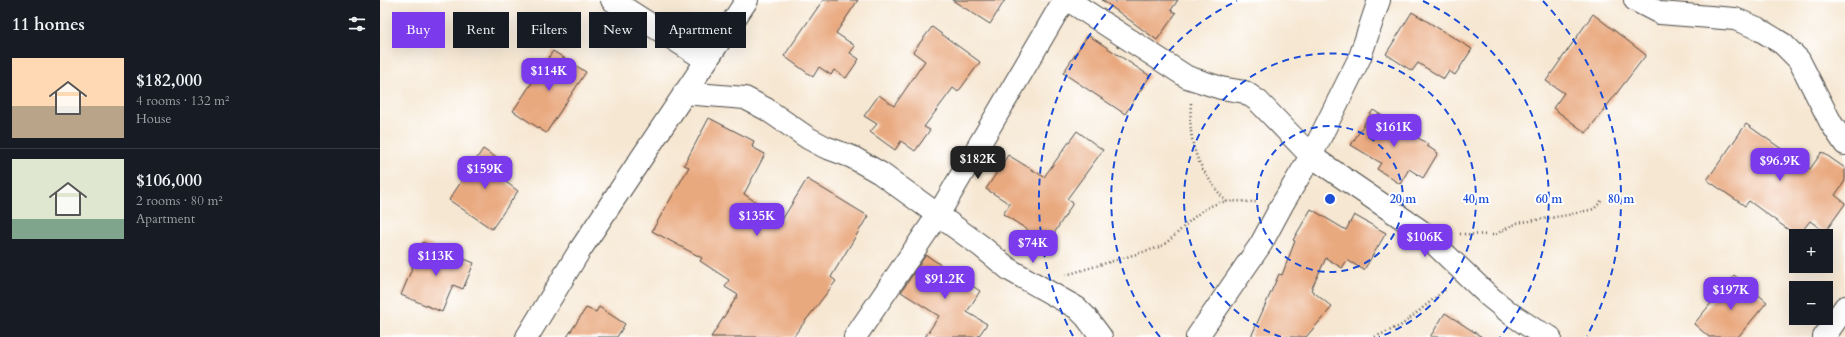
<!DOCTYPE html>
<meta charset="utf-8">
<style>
body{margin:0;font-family:Cardo,serif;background:#20242c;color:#f1f3f6;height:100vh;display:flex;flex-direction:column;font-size:15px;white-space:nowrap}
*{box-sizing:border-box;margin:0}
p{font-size:13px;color:#9ea1a6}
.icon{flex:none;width:22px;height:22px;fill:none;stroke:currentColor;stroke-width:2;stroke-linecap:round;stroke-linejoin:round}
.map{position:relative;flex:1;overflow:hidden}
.drawer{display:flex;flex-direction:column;background:#171b24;width:380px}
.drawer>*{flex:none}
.hud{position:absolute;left:12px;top:12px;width:380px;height:36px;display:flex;gap:8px}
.controls{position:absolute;left:1409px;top:229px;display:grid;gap:8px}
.controls a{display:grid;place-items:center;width:44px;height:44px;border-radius:0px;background:#171b24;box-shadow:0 4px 16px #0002;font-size:20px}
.price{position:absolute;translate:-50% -34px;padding:0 9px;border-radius:8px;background:#7c3aed;color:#fff;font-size:13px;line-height:26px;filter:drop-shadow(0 1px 2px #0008)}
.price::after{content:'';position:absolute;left:50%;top:24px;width:12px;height:9px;margin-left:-6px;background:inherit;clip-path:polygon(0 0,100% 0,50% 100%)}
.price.selected{background:#222;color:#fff}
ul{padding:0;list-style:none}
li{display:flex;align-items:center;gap:12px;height:100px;padding:0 12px}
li+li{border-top:1px solid #363941}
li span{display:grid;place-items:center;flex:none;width:112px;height:80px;border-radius:0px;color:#555}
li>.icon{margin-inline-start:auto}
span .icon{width:48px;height:48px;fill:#fffc;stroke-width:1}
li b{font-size:17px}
h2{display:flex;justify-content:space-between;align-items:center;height:48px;padding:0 12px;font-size:17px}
.tag{padding:0 14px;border-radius:0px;background:#171b24;box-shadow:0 4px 16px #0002;font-size:14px;line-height:36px}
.tag.selected{background:#7c3aed;color:#fff}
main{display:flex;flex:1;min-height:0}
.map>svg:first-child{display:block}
.building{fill:#e9a97f}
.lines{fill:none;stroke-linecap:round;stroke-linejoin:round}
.minor-casing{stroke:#494744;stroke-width:24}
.path{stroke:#494744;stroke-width:2.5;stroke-dasharray:1 3;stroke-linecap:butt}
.minor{stroke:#fff;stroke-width:22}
.ring{fill:none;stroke:#1d4ed8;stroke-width:2;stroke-dasharray:7 5}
.centre{fill:#1d4ed8;stroke:#fff;stroke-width:2}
.ring-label{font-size:12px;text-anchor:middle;font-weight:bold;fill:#1d4ed8;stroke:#fff;stroke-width:4;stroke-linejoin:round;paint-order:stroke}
</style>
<main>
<section class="drawer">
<h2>11 homes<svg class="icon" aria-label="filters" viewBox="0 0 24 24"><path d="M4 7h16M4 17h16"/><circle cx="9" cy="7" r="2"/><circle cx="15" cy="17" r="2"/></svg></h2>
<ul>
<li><span style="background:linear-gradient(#ffd9b3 60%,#b9a48a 0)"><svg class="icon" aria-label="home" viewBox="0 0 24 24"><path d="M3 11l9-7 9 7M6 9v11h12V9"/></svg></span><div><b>$182,000</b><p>4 rooms · 132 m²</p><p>House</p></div></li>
<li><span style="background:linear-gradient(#dfe7d0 75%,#7fa58c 0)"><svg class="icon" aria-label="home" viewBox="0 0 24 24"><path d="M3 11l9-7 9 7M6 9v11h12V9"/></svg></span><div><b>$106,000</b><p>2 rooms · 80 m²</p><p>Apartment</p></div></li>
</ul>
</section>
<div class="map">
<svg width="1465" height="337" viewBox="0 0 1465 337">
<rect width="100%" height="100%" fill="#fff"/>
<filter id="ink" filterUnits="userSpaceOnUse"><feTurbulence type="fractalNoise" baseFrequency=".025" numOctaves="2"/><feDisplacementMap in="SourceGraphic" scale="8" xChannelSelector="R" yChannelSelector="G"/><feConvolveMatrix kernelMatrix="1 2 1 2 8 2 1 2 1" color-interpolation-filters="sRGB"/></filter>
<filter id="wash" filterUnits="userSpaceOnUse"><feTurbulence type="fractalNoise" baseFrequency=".012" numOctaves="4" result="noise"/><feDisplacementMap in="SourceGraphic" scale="16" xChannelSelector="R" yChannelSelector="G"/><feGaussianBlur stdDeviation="0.9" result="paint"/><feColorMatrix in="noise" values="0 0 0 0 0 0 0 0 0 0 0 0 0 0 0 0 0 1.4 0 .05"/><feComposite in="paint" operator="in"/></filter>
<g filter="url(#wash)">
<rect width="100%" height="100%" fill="#f6e7d2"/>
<g id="blocks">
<!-- building -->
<path class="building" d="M443,0H478L456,33L475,46L470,53L479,59L466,78L454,70L451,75L439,67L433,77L404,56Z
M572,0H625L610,24Z
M722,0H798L791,10L796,13L777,40Z
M1032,12L1092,49L1075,75L1069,71L1064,79L1038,63L1032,71L1006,54Z
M1213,14L1266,55L1206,133L1173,108L1184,93L1166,81Z
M552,27L600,62L578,92L573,88L544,127L550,130L535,151L521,141L515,150L490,132L497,124L484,116L499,95L514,106L545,61L533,52Z
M708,35L770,76L745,114L683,73Z
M173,51L206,72L166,133L133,111Z
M993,110L1048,144L1047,146L1058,153L1043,178L1029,169L1020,184L997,169L1001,163L971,145Z
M329,118L374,141L372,147L385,154L364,194L402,220L427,179L488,216L451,277L456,281L413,337H331L358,295L345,287L349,280L320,261L322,258L272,231L309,167L304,165Z
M1366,124L1430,169L1442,152L1465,168V181L1455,195L1465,203V204L1445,232L1430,221L1418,236H1417L1369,201L1365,206L1327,180Z
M697,131L723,150L687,199L693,203L668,243L623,214L630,204L606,189L628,155L664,177Z
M103,149L130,167L122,179L138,191L112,229L69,200Z
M931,209L966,230L974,215L1006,233L984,270L967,260L962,268L946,258L931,290L952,307L926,337H871L899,274L902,275L915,241L913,240Z
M43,242L94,263L83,289L73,285L62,312L21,295Z
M546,255L600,291L587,312L607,324L598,337H545L559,316L521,292Z
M1354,275L1387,302L1358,337H1329L1314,324Z
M219,307L245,324L237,337H187L206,308L216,312Z
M1065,313L1102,337H1050Z"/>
</g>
</g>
<g filter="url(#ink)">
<use href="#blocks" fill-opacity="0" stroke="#494744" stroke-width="1"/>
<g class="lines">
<defs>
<path id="minor" d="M232,0L326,60
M688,0L807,77L841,88L865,92L878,101L931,156L1041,231L1110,297L1131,314L1155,330L1170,337
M1255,0L1280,13L1355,19L1377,28L1403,44L1419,60L1451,123L1465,144
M304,93L365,98L386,109L428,138L445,147L472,157L500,173L601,246L630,270L697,308L706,317L721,337
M147,337L200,250L367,0
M475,337L558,215L684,0
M817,337L881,244L903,203L931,156L980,57L999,0
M1444,337L1465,307"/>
</defs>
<!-- minor casing -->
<use href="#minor" class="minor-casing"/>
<!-- path -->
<path class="path" d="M811,103C808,150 818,166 846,202
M1080,234L1114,235L1137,223L1188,215L1214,209L1222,200
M686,275L780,247C799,235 812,214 833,205C846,199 863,202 876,202
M995,337L1022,325L1067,288"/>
<!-- minor -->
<use href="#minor" class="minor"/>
</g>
</g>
<!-- distance rings -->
<g class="ring">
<circle cx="950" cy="199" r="73"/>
<path d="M901 337A146 146 0 1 1 999 337"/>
<path d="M780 337A219 219 0 0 1 857 1M1043 1A219 219 0 0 1 1120 337"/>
<path d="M693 336A291 291 0 0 1 737 1M1163 1A291 291 0 0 1 1207 336"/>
</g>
<circle cx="950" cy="199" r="6" class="centre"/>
<g class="ring-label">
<text x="1023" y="203">20 m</text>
<text x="1096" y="203">40 m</text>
<text x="1169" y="203">60 m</text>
<text x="1241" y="203">80 m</text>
</g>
</svg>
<div class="controls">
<a>+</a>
<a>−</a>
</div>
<b class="price" style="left:169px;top:92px">$114K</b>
<b class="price" style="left:1014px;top:148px">$161K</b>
<b class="price selected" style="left:598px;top:180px">$182K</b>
<b class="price" style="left:1400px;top:182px">$96.9K</b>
<b class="price" style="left:105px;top:190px">$159K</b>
<b class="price" style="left:377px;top:237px">$135K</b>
<b class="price" style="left:1045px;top:258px">$106K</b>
<b class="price" style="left:653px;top:264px">$74K</b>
<b class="price" style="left:56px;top:277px">$113K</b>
<b class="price" style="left:565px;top:300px">$91.2K</b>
<b class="price" style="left:1351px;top:311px">$197K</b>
<div class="hud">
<a class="tag selected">Buy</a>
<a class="tag">Rent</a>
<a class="tag">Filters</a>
<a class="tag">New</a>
<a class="tag">Apartment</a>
</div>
</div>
</main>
